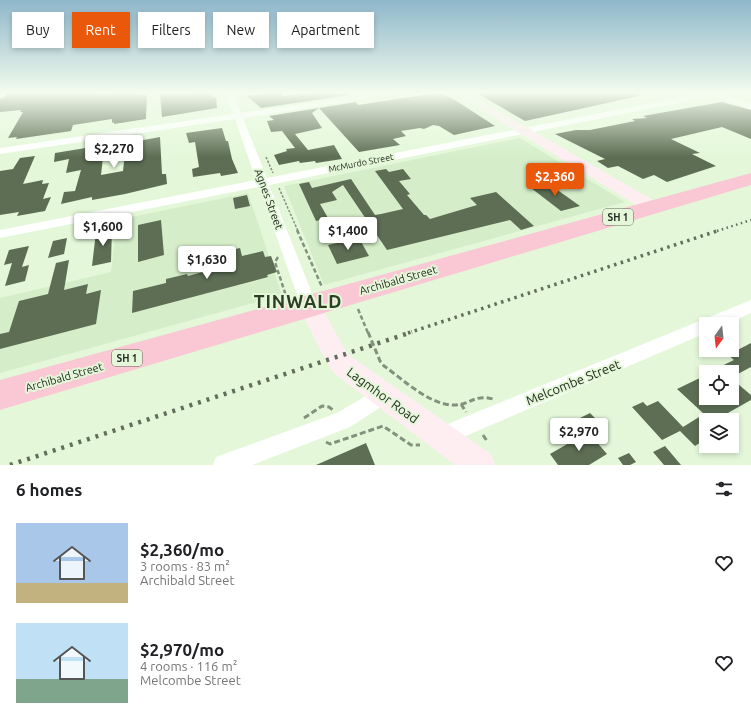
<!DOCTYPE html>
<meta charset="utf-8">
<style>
body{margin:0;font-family:Ubuntu,sans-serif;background:#f2f2f2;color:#202124;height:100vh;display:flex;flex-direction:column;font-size:15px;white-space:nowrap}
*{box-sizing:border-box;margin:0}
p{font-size:13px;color:#757577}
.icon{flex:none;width:22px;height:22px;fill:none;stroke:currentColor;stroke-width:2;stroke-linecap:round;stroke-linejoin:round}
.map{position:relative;height:465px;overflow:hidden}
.details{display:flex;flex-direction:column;background:#fff;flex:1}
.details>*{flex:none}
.top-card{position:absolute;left:12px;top:12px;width:400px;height:36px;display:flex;gap:8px}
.needle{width:26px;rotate:195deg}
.tools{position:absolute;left:699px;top:317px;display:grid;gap:8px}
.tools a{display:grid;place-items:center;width:40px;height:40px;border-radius:0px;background:#fff;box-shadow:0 2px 6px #0003;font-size:20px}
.price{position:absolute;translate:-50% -34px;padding:0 9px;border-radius:4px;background:#fff;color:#222;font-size:13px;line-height:26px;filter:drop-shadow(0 1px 2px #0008)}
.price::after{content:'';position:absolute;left:50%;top:24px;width:12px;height:9px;margin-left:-6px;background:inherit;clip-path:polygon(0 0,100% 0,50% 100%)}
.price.selected{background:#ea580c;color:#fff}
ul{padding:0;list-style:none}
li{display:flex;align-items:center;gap:12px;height:100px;padding:0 16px}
li span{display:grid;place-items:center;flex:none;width:112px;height:80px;border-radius:0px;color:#555}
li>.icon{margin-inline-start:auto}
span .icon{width:48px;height:48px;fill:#fffc;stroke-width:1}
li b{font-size:17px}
h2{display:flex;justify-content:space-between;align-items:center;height:48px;padding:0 16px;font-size:17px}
.chip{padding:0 14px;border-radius:0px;background:#fff;box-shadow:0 2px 6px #0003;font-size:14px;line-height:36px}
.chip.selected{background:#ea580c;color:#fff}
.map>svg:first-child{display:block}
.built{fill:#d5eec9}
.building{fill:#5d6e54;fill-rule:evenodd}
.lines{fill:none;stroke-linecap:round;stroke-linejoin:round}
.path-far2{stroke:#84927d;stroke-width:1.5;stroke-dasharray:2.5 1.5;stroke-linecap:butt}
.path-far1{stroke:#84927d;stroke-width:2.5;stroke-dasharray:4.5 2.5;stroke-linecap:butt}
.path{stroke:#84927d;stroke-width:3;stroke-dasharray:6 3;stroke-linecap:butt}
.street{fill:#fff;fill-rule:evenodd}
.secondary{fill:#feeef2;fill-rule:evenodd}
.highway{fill:#fac7d4;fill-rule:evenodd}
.rail-far2{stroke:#626d5c;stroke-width:2.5;stroke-dasharray:1.5 3.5;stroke-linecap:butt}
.rail-far1{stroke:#626d5c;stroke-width:3.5;stroke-dasharray:2.5 4.5;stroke-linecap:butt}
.rail{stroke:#626d5c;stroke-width:4.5;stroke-dasharray:3 6;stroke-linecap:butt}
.labels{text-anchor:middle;stroke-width:4;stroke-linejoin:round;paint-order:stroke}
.far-street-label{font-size:9px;fill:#252c21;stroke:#e4f8d9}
.shield{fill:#e4f8d9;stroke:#5e6958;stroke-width:1}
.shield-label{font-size:10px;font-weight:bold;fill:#252c21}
.street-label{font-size:11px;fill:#252c21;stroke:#e4f8d9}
.near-street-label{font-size:13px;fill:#252c21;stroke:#e4f8d9}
.near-district-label{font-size:18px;font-weight:bold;letter-spacing:1px;fill:#2e3d25;stroke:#e4f8d9}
</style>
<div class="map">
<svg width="751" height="465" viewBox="0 0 751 465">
<rect width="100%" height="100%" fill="#e4f8d9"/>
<!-- built -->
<path class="built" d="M520,138L625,202L324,285L284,186Z
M248,193L282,295L0,373V298L111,272L117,220Z"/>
<!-- building -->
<path class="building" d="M8,92H96V94L138,92V95L147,94L146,119L114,124V122L112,123V119L73,125L71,131L16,139L17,137L8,138L23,112H20L21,110L0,112V98H4Z
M172,92V94L211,92L213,98L216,97L217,108L162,117L160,94Z
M261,92H280L283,96L318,92H346L349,95L261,108L247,96L263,94Z
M475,92H639V96L525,121Z
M430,94H442L455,100L495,126L454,135L439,126L433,125L424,129L420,128L401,131L406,136L393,139L400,145L359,152L319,108L356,102L358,105Z
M722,102L751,110V139L722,127L671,139L700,153L692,154L716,166L667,182L654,175L643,179L618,166L608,168L597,161L605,159L555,134L576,130H590L635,121L632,119L647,118L643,116Z
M319,108L312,113L322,128L295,134L308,150L334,145L342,159L316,163L315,161L300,163L299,161L279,165L274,155L287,151L286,149L295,148L282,131L271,132L267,121L274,120L269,116Z
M222,128L226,141H228L232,159L238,173L221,176L220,173L193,177L192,169L199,167L195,142L189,143L186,133Z
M160,137L162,174H166L167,184L125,194L92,200V197L61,204L64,192L75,191L81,170L66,173L69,159L54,162L55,153L122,142V144ZM125,153L123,171L101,175L103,157Z
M35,156L23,184L43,180L42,184L49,183L43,199L51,197L45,211L17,216L19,212L0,215V171L13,169L20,158Z
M386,169L389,172L403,169L411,179L399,181L410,194L407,195L424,215H426L430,219L477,205L470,198L496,192L534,226L521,230L510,220L387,250L343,185L332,192L337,200L320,204L328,218L316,221L299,184L309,182L312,188L351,179L375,215L381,214L403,209L375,171Z
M549,184L580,206L561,211L531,188Z
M247,195L250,206L235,209L233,198Z
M161,220L164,255L138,262V225Z
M112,228L111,262L92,266L96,232Z
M67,238L64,254L48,258L53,241Z
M359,238L369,256L337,264L328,245Z
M29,246L22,267L29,265L25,281L5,286L12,263L4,265L9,250Z
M240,248L242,256L263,251L265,257L271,256L277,272L267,275L268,277L132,313L133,291L166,283V279L187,274L188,276L221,267L218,253Z
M69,260L64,290L88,284L86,294L101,290L96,324L0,349V334L9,332L19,301L48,294L56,263Z
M751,343V367L732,377V372H709L734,360L728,355Z
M706,375V398H732V379L751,395V400L726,414L733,420H706V439L695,446L680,431L662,440L632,407L643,402L647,406L658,401L683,427L704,414L677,389Z
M590,413L601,424L591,430L580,418Z
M588,432L607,454L589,465H558L550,454Z
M366,443L375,465H316Z
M665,446L681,465H664L653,452Z
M629,453L636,462L630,465H623L618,458Z"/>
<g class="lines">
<!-- path-far2 -->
<path class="path-far2" d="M266,157L273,173
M279,188L298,231"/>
<!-- path-far1 -->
<path class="path-far1" d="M297,230L322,287
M278,257L275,262L286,296
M358,309L368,333"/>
<!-- path -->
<path class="path" d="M368,332L380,361L384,366C404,380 429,405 454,405C471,405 473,394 493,399
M461,404L466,412
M304,418L322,406L329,407L333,410
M483,435L487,441
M326,442L330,444L383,426L411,445H420"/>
<!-- street -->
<path class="street" d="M225,92H233L241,113L382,92H402L398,94L243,118L267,178L708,92H727L723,94L751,104V109L713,96L269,185L317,306L315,310L309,312L303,310L301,306L259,187L0,238V230L256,180L235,119L0,154V148L233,114Z
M751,300V313L726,324H706V333L440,447L433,444L430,437L433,430Z
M383,386L390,389L393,395L390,401L350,427L252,465H213L216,457L337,413Z"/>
<!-- secondary -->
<path class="secondary" d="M453,92H466L658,203L660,207L658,211L652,212L646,211Z
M309,298L317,300L346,351L353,358L491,454L495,465H455L335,374L328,365L298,306L301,300Z"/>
<!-- highway -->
<path class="highway" d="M751,173V185L0,410V380Z"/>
<!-- rail-far2 -->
<path class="rail-far2" d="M717,231L751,220"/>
<!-- rail-far1 -->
<path class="rail-far1" d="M408,333L720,230"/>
<!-- rail -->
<path class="rail" d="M10,465L412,332"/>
</g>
<!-- sky -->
<linearGradient id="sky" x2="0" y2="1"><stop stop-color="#8eb7ca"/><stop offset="0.59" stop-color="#f3fcee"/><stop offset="1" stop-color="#f3fcee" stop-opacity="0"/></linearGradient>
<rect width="751" height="157" fill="url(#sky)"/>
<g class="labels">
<!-- far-street labels -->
<g class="far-street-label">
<text transform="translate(361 163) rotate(-11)" y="3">McMurdo Street</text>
</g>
<!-- shield labels -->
<g class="shield">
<rect x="603" y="209" width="30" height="16" rx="3"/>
<rect x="112" y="350" width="30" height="16" rx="3"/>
</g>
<g class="shield-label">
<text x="618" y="221">SH 1</text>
<text x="127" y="362">SH 1</text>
</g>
<!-- street labels -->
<g class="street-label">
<text transform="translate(269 199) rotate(70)" y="4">Agnes Street</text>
<text transform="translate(398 280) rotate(-16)" y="4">Archibald Street</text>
<text transform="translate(64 377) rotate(-16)" y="4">Archibald Street</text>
</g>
<!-- near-street labels -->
<g class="near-street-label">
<text transform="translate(573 382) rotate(-22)" y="5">Melcombe Street</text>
<text transform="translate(383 395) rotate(36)" y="5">Lagmhor Road</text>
</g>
<!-- near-district labels -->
<g class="near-district-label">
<text x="298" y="308">TINWALD</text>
</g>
</g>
</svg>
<div class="tools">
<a><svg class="needle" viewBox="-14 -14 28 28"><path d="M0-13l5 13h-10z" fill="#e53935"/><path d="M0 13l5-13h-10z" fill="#757577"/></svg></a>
<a><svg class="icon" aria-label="locate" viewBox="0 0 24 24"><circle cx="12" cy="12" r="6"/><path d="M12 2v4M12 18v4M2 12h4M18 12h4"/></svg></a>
<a><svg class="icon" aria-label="layers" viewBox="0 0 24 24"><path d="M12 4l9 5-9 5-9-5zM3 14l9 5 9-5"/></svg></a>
</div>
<b class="price" style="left:114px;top:169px">$2,270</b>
<b class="price selected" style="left:555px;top:197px">$2,360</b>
<b class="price" style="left:103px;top:247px">$1,600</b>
<b class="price" style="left:348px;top:251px">$1,400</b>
<b class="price" style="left:207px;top:280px">$1,630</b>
<b class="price" style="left:579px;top:452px">$2,970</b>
<div class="top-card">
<a class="chip">Buy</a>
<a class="chip selected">Rent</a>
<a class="chip">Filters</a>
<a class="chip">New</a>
<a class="chip">Apartment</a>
</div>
</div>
<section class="details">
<h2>6 homes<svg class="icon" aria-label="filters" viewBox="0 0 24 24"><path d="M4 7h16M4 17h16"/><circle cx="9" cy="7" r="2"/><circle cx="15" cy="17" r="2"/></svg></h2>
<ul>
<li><span style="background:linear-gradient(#a9c7e8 75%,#c2b280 0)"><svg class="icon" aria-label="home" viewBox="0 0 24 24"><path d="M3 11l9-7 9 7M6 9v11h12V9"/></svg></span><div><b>$2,360/mo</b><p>3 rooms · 83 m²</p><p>Archibald Street</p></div><svg class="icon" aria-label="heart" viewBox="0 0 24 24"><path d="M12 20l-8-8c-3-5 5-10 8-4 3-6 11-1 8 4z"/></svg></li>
<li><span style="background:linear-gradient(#bfe0f5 70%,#7fa58c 0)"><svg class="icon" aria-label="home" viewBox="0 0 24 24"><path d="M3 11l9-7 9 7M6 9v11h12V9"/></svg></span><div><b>$2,970/mo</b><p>4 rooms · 116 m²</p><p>Melcombe Street</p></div><svg class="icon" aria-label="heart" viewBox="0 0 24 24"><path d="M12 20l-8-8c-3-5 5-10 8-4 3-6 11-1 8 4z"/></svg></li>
</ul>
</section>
